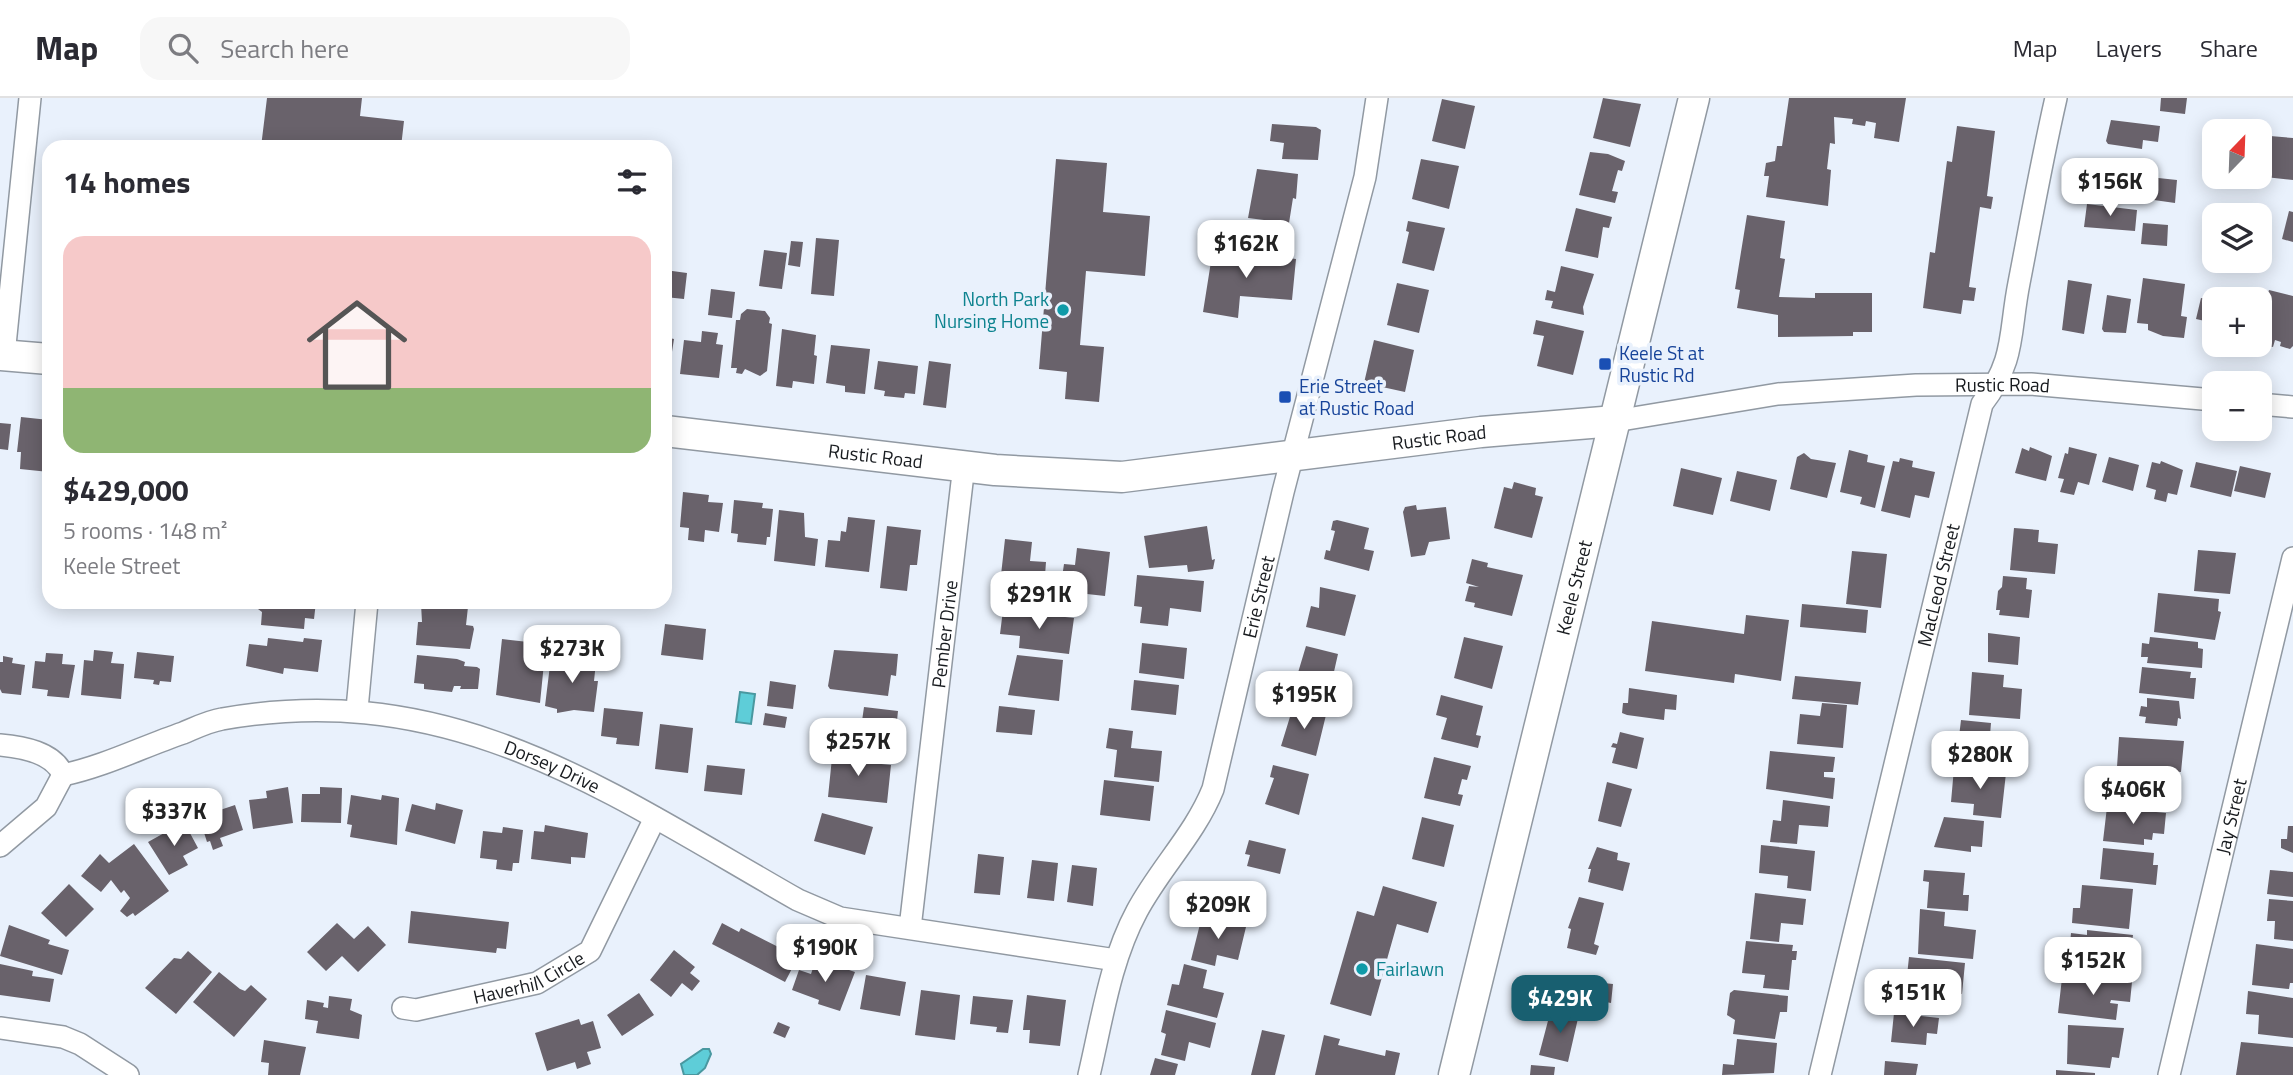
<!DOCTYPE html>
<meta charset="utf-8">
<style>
body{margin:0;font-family:"Titillium Web",sans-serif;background:#f7f7f7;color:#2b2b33;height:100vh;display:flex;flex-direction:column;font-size:26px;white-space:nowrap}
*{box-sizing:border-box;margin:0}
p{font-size:23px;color:#7c7c81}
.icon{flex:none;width:38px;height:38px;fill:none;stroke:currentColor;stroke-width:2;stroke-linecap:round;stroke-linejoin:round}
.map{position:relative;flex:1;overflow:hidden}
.panel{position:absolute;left:42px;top:42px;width:630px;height:469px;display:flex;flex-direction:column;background:#fff;border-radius:21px;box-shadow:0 4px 18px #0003}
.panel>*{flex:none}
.needle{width:46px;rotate:23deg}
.buttons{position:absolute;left:2202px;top:21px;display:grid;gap:14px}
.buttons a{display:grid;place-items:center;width:70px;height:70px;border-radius:14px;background:#fff;box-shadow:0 4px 18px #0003;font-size:35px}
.price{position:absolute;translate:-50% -60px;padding:0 16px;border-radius:14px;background:#fff;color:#222;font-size:23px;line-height:46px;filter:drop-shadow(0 2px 4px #0008)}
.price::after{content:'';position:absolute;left:50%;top:42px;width:21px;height:16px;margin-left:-10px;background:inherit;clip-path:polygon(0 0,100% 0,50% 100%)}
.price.selected{background:#185f70;color:#fff}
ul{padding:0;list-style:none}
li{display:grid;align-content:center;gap:14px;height:371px;padding:0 21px}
li span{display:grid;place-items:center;height:217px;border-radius:21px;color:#555}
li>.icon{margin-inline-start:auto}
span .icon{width:126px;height:126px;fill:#fffc;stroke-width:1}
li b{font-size:30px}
h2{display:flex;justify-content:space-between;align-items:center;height:84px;padding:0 21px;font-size:30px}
header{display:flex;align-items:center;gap:42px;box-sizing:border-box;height:98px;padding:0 35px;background:#fff;border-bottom:2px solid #e1e1e2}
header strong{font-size:33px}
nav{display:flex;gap:38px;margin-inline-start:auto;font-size:24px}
.search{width:490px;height:63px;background:#f7f7f7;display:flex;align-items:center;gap:18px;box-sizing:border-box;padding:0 24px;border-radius:21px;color:#7c7c81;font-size:26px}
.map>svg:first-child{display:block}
.water{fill:#5ecdd8;stroke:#4998a0;stroke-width:2}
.building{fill:#69626b}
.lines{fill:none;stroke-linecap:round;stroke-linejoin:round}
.street-casing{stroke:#9199a2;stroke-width:24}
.secondary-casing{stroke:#9199a2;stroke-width:33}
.street{stroke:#fff;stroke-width:21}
.secondary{stroke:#fff;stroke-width:30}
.culture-dot{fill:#0f9aa8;stroke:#e9f1fc;stroke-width:2.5}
.transit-dot{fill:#1a4fb4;stroke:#e9f1fc;stroke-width:2.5}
.labels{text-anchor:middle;stroke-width:7;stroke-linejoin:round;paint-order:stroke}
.culture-label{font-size:19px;fill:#0d838f;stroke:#e9f1fc;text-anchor:end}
.transit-label{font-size:19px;fill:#164399;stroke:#e9f1fc;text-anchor:start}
.street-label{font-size:19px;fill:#181b1f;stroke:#e9f1fc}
</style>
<header>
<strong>Map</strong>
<div class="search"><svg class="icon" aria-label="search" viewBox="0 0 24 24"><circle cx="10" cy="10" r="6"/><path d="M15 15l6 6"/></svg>Search here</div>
<nav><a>Map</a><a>Layers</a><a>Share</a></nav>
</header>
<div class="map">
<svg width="2293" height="977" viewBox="0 0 2293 977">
<rect width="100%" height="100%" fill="#e9f1fc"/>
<!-- water -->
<path class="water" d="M740,594L755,596L751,626L736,624Z
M703,951H709L711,956L705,970L697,977H684L681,966Z"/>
<!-- building -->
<path class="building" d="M267,0H362L360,18L404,23L401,49H261Z
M1603,0L1641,6L1630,49L1593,40Z
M1789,0H1906L1899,44L1874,40L1876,25L1866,23L1865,28L1852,26L1853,21L1834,19L1835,46L1830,45L1827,71L1831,72L1828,108L1766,99L1769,78H1764L1766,65L1775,63L1777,48H1782Z
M2161,0H2187L2185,16L2160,13Z
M1442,1L1475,8L1465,51L1432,43Z
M2111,22L2160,28L2158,44L2143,42L2142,51L2108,46L2106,43Z
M1272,26L1316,29L1321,32L1318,62L1282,61L1284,45L1270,43Z
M1957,28L1995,33L1987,98L1993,99L1991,111L1980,109L1969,189L1976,190L1974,203L1963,202L1961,216L1923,210L1930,154L1935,155L1947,63L1952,64Z
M2270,38L2293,40V82L2265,79Z
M1590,54L1608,56L1625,63L1622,73L1618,72L1612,93L1618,94L1615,105L1579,97Z
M1056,61L1107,65L1103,114L1150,118L1145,178L1086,173L1080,247L1104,249L1099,304L1065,301L1067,274L1039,271Z
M1421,61L1459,68L1449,111L1412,101Z
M2096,63L2136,67L2134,92L2094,87Z
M1257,71L1298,76L1296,101L1293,100L1289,125L1248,120Z
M2149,79L2177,82L2175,105L2147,101Z
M2087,106L2137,112L2135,133L2084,129Z
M1576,110L1612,119L1609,130L1603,129L1598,160L1565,153Z
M2289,113L2293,114V144L2282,141Z
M1747,117L1785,123L1780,160L1785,161L1779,199L1815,200V195H1872V234H1853V238L1778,239V217L1737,210L1740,192L1735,191Z
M1408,123L1445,130L1434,173L1402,165L1409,134L1406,133Z
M2143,125L2168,127L2167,148L2141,146Z
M816,140L839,142L834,198L811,196Z
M791,143L803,144L800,169L788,167Z
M1213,151L1296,161L1292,202L1240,198L1238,220L1203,214Z
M764,152L787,155L782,191L759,188Z
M1561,168L1594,176L1583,209L1584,217L1551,210L1553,203L1545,202L1547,192L1555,194Z
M665,172L687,175L684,201L665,199Z
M2143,180L2185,186L2181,218L2187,219L2184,240L2163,238L2148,232V226L2137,225Z
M2068,182L2092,186L2084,236L2062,232Z
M1397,185L1429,192L1419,235L1387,227Z
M711,191L735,194L732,220L708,217Z
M2269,192L2293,198V248L2290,251L2280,248L2281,244L2275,242L2273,249L2259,246V220Z
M2215,194L2241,200L2240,201H2213Z
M2107,197L2131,201L2126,235L2104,234L2102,231Z
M2201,200L2214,202V225L2196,221Z
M747,211L765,213L770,220L769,225L772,226L767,273L760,278L745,271L742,276L736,275L737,270H731L736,222H740L741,216Z
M1536,222L1584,233L1573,277L1537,268L1544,238L1533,236Z
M782,231L816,237L814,257L817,258L814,286L793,283L792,290L776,288Z
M702,233L718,235L716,246L723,247L719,280L680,276L684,242L701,244Z
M665,239L674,241L669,273L665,272Z
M1374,242L1414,252L1405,294L1364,285Z
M831,247L870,251L865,296L845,294V288L826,285Z
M878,263L918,268L915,296L905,295L904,300L884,298L885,293L874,291Z
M929,263L951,266L946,310L923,307Z
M21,319L49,322V374L20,371L21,354H17Z
M0,325L11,326L8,352L0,351Z
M2030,349L2052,358L2046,383L2015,375L2022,350L2029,353Z
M2069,349L2097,356L2089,387L2078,384L2074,397L2060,394L2064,381L2058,380L2065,355L2068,356Z
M1849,352L1868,357L1867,364L1885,368L1875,410L1860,406L1862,399L1840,394Z
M1804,355L1811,361L1836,365L1827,400L1790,391L1797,359Z
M2109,359L2139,367L2133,393L2102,384Z
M1900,360L1913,363L1912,369L1935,374L1929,400L1915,397L1910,420L1881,413L1893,363L1899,364Z
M2161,363L2183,372L2177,397L2168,395L2166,404L2154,401L2156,392L2146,389L2152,364L2160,366Z
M2196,364L2237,373L2231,399L2190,389Z
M2240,368L2271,375L2265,400L2234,393Z
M1681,370L1722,380L1713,417L1673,408Z
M1737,373L1777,382L1770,413L1730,403Z
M1514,384L1536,390L1535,397L1543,399L1532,440L1494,430L1504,389L1512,391Z
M683,394L709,397L708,404L723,405L719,434L705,432L704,444L688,442L689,430L680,429Z
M665,400H670L668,426H665Z
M734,402L763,405L762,410L773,411L770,439H767L766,447L737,444L738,436L731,435Z
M1416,407L1417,412L1446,409L1450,441L1429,444L1425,457L1411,459L1403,414L1405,409Z
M779,412L804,415L805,439L818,441L815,468L774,463Z
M848,419L875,422L869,474L825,469L828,442L840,443L841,433L846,434Z
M1337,422L1369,430L1364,451L1374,453L1369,473L1324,461L1326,452L1330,453L1335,433L1331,432L1333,423Z
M887,428L921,432L917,467H910L907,493L880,490Z
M1207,428L1212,462L1215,461L1213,471L1188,474L1187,467L1149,470L1144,438Z
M2014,430L2039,432L2038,444L2058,446L2055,476L2010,472Z
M1005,441L1032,444L1030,463L1046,464L1044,491L1000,486Z
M1077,450L1110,454L1105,498L1060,493L1064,466L1075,467Z
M2198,452L2236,455L2230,496L2194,493Z
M1852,453L1887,456L1881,510L1846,506Z
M1472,461L1488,465L1487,469L1523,477L1512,518L1474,509L1475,505L1465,503L1469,488L1479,489L1466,485Z
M1137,477L1204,483L1201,514L1170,510L1168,528L1140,525L1142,509L1134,508Z
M2003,478L2027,480L2026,491L2032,492L2029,520L1999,517L2000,512H1996L1998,493L2002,489Z
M1320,489L1356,497L1345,538L1306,529L1311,508L1319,510Z
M2158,495L2219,501L2218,513L2221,514L2215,542L2154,534Z
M259,504H316L314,521L305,520L304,531L261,527L262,514L258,511Z
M424,505L468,509L466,527L473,528L474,531L470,551L416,547L418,524H422L421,506Z
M1802,506L1868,512L1866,535L1800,529Z
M1003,512L1074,520L1069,556L1019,550L1020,538L1000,536Z
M1746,517L1789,522L1781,583L1735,576L1734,585L1645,573L1652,523L1744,536Z
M665,526L706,531L703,562L661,557Z
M1988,535L2020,539L2018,567L1988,564Z
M1464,539L1503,548L1492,591L1454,580Z
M2150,539L2198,544V550L2203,551L2202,570L2147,565L2148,559H2141L2142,545L2149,546Z
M268,540L303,544L304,540L322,542L318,574L284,570L283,576L246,568L249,546L267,548Z
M502,541L537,545L536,554L545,555L540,605L496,597Z
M1142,545L1187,550L1184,581L1139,575Z
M1306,548L1338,556L1333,578L1342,580L1337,598L1294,588Z
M94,552L113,554L111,565L124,566L121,601L81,597L84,562L93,563Z
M834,552L898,556L896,578L891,577L888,598L830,591L828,588Z
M137,554L174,558L171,584L160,583L159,587L153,586L154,582L134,580Z
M46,555L63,556L62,566L75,567L69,600L47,598L48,592L32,590L35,563L45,564Z
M417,557L457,561L465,564L464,568L477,569L480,571L478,591H460L461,588H454L452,594L424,591V586L414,585Z
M1017,557L1063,562L1059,603L1008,597Z
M3,558L13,560L12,565L25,567L21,597L2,595L0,591V564H3Z
M551,559L596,564L594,583H598L594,614L574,612L557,615V611L545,608Z
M2142,569L2191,574L2190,580H2196L2194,601L2139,595Z
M1972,574L2004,577L2003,589L2022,591L2020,621L1969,617Z
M1795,578L1861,584L1858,607L1792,601Z
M1134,582L1179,587L1176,617L1131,612Z
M770,583L796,587L793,611L767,608Z
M1629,590L1677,597L1676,612L1665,611L1664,622L1627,617L1622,615L1623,605H1628Z
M1441,597L1483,608L1476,637L1481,638L1478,650L1441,641L1447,620L1436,617Z
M2147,600L2179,603L2181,621L2178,620L2177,628L2145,625L2146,619L2139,618L2141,608L2147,609Z
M1822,605L1847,607L1843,650L1797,646L1800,616L1820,618Z
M999,608L1035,612L1032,637L996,634Z
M864,609L898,613L894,652L849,645L851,622L862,623Z
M1293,609L1326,617L1316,658L1281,648Z
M604,610L643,614L639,648L616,646L617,640L601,638Z
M765,615L787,619L785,630L763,627Z
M1961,622L1991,625L1990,637L2010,639L2007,669L1956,664Z
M660,626L693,630L688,675L655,671Z
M1109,630L1133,633L1131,650L1162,653L1159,684L1114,679L1117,652L1106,650Z
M1620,634L1644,640L1637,671L1612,665L1616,650L1611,649L1613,645L1617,646Z
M2119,639L2184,643L2181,674L2117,669Z
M833,650L863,654L862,664L891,667L887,705L828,699Z
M1770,653L1835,659L1833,674H1824V679L1835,680L1833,701L1766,691Z
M1434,659L1471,668L1467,682L1462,681L1458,696L1463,697L1460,708L1424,700Z
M707,667L745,671L742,697L704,693Z
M1273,667L1309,676L1299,717L1265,706L1274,680L1270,679Z
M1954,670L2006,675L2001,720L1973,717L1974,706L1951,704Z
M2111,674L2176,679L2172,711L2108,704Z
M1104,682L1154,688L1150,723L1100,717Z
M1607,684L1632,691L1621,729L1598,723Z
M288,689L293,725L253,731L249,702L267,700L266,693Z
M320,689L342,690L341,725L301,724L302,696H320Z
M351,697L381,702L382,697L399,700L397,747L350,739L352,727L347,726Z
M1783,702L1830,708L1828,729L1799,727L1797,746L1770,744L1773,722L1781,723Z
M436,705L463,712L455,746L405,733L412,706L435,712Z
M235,707L243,732L220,740L223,748L213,752L210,743L207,744L199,719Z
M2107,709L2166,715L2164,736L2153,735L2152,742L2144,741V747L2103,743Z
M822,715L873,729L865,757L814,743Z
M1422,719L1454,727L1444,769L1412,761Z
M1944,719L1984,723L1982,749L1971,748V754L1934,749Z
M184,724L198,750L183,758L188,767L169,777L148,744Z
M545,727L588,735L585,760L571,759V766L531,761L534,733L544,734Z
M2288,728H2293V755L2281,750V741H2287Z
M503,729L523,732L519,765H513L512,773L496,771L497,762L480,760L483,733L502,735Z
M1249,742L1286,751L1280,776L1247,768L1250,757L1245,756Z
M134,746L169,793L135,818L133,815L127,819L120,813L130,800L124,792L121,795L111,782L101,794L81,778L100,756L109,765Z
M1761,747L1815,753L1811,793L1787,790L1788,778L1759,775Z
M1597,749L1618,755L1617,762L1630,765L1623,793L1588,784L1591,771H1588Z
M2103,750L2154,755L2153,767H2158L2156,787L2100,781Z
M978,756L1004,759L1000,797L974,795Z
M1032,762L1058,765L1054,803L1027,800Z
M1072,767L1097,770L1093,808L1067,804Z
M1924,772L1965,775L1963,797H1969L1968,813L1927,810L1929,784L1923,783Z
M2270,772L2293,774V799L2267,796Z
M69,786L94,811L66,839L41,815Z
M1226,786L1260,794L1253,821L1216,810L1222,787Z
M2082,787L2133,791L2129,831L2072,825L2073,810H2080Z
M1383,788L1437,804L1428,835L1397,826L1371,918L1330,906L1357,813L1374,818Z
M1755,795L1806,801L1803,827L1781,825L1779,844L1750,841Z
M1579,799L1604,805L1594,846L1599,848L1596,857L1567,850L1571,831L1568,830Z
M2269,801L2293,803V843L2274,841L2275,823H2267Z
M1920,811L1945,814L1944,828L1976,832L1973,861L1918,856Z
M411,813L509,824L506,851L497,850L496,855L408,845Z
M1202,818L1246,829L1238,862L1217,857L1215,868L1191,862Z
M337,825L354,841L368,828L386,847L358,874L342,858L326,873L307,854Z
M722,825L739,834L741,830L798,859L785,884L712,846Z
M9,827L50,842L48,846L69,852L62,877L0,858Z
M2087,832L2133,837L2130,859L2124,858L2123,878L2083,874V869L2068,868L2071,835L2087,837Z
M1746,843L1793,847L1792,853H1797L1796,862H1792L1789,892L1763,890L1765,877L1742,875Z
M2256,846L2293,851V885H2290L2289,891L2252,887Z
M674,852L695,869L690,875L700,883L692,893L682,885L671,899L650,882Z
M188,853L212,874L176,916L145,890L174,860L181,861Z
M1909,859L1965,865L1962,896L1930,893L1928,908L1904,906Z
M816,861L855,874L840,913L818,906L819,902L792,892L799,872L811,876Z
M0,866L33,873L32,878L54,881L50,904L0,897Z
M1184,866L1207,872L1203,890L1224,895L1217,920L1167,907L1172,886L1179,887Z
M219,874L240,891L245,893L251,887L267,901L234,939L193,904Z
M866,877L906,884L900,918L860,911Z
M2070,879L2132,884L2130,904L2111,902L2110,905L2118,906L2116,922L2058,915L2062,880Z
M1553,880L1613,886L1611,905L1606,904V909L1557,905L1559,889H1552Z
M921,892L960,897L955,942L915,937Z
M1734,892L1788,898L1787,914H1780L1775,941L1733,936L1735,922L1727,917L1730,895Z
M2248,893L2293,900V940L2258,936L2259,917L2246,916Z
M639,895L654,917L622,938L607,917Z
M1027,897L1066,902L1060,948L1029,945L1030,932H1023Z
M329,898L352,901L350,912L362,917L359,941L316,935L318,923L305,921L307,902L324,905L323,909L328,910Z
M973,898L1013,902L1008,935L996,934L997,929L970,926Z
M1555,910L1579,916L1568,964L1539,957L1549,919L1553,920Z
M1166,912L1216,925L1210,950L1189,944L1185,963L1161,957L1166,936L1161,934Z
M1894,915L1939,920L1937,936L1927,935L1926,947L1891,944Z
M579,921L581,927L593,923L601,950L587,954L591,966L577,971L575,964L547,973L535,935Z
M778,924L790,929L785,940L773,935Z
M2068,927L2124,930L2119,960L2112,959L2110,970L2067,966Z
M1262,932L1285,937L1275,977H1251Z
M1324,937L1340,941L1338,947L1385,958L1386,952L1400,955L1395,977H1315Z
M1737,941L1777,945L1774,975L1722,977L1723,966L1734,967Z
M264,942L306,949L300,977H268L269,965L261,964Z
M2241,944L2293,949V977H2236Z
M1155,960L1178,966L1175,977H1150Z
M1885,963L1918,966L1916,977H1884Z
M1531,967L1555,969L1554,977H1530Z
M2056,972L2095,975V977H2056Z"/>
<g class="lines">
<defs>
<g id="street">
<path d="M4,257L30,0"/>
<path d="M2259,306L2293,309"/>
<path id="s1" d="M1615,323L1778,296L1916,287L2031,286L2214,302"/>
<path d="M357,611L367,504"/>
<path d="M0,647C22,649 54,654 63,677"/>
<path id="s2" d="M63,677C105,668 142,649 183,635C195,630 209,623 222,621C453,580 608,694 798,802L840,820L1116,862"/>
<path d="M0,748L46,709L63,677"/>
<path id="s3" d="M910,830L964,367"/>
<path id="s4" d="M403,910L416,912L537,885L590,853L655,720"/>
<path d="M0,930L63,939L80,946L128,977"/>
<path id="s5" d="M1089,977C1102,922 1110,863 1137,813C1160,770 1195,736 1213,691L1283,394L1365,79L1377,0"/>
<path id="s6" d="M1820,977L1982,306C2016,262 2009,235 2019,185C2031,123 2042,61 2056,0"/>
<path id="s7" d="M2169,977L2293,460"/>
</g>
<g id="secondary">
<path d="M0,257L49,261"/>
<path id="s8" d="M665,333L995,372L1122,379L1481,334L1615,323"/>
<path id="s9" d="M1454,977L1694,0"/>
</g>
</defs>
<!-- street casing -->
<use href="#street" class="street-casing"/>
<!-- secondary casing -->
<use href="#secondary" class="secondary-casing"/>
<!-- street -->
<use href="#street" class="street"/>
<!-- secondary -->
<use href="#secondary" class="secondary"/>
</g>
<!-- markers -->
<g class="culture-dot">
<circle cx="1063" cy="212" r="7"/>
<circle cx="1362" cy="871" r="7"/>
</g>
<g class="transit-dot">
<rect x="1598" y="259" width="14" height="14" rx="3.5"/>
<rect x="1278" y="292" width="14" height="14" rx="3.5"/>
</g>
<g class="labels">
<!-- culture labels -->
<g class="culture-label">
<text x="1049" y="208">North Park<tspan x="1049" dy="22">Nursing Home</tspan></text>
<text x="1376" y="878" text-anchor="start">Fairlawn</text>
</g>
<!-- transit labels -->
<g class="transit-label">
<text x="1619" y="262">Keele St at<tspan x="1619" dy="22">Rustic Rd</tspan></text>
<text x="1299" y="295">Erie Street<tspan x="1299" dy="22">at Rustic Road</tspan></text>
</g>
<!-- street labels -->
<g class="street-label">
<text dy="7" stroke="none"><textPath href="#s1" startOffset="390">Rustic Road</textPath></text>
<text dy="7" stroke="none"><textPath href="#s8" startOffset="779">Rustic Road</textPath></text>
<text dy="7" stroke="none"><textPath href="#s8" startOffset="212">Rustic Road</textPath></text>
<text dy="7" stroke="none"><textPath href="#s6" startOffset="504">MacLeod Street</textPath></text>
<text dy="7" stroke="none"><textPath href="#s9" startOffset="502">Keele Street</textPath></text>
<text dy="7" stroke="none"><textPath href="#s5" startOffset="513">Erie Street</textPath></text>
<text dy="7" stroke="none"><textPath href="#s3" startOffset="296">Pember Drive</textPath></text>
<text dy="7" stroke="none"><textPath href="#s2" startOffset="508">Dorsey Drive</textPath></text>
<text dy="7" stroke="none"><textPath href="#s7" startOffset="266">Jay Street</textPath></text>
<text dy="7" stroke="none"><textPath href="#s4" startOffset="131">Haverhill Circle</textPath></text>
</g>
</g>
</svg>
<div class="buttons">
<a><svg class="needle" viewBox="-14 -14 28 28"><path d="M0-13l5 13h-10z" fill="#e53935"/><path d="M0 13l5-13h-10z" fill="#7c7c81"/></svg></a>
<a><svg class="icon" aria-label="layers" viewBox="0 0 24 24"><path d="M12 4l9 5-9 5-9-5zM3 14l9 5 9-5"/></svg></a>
<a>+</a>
<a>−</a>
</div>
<b class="price" style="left:2110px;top:120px">$156K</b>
<b class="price" style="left:1246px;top:182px">$162K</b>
<b class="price" style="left:1039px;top:533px">$291K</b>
<b class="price" style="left:572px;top:587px">$273K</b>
<b class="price" style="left:1304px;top:633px">$195K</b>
<b class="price" style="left:858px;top:680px">$257K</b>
<b class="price" style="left:1980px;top:693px">$280K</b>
<b class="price" style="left:2133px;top:728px">$406K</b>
<b class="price" style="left:174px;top:750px">$337K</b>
<b class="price" style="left:1218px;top:843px">$209K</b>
<b class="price" style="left:825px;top:886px">$190K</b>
<b class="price" style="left:2093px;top:899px">$152K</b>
<b class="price" style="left:1913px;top:931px">$151K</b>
<b class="price selected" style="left:1560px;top:937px">$429K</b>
<section class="panel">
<h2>14 homes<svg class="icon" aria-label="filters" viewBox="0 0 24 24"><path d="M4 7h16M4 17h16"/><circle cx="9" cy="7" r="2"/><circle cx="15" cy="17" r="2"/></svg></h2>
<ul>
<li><span style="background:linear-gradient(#f6c9c9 70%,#8fb573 0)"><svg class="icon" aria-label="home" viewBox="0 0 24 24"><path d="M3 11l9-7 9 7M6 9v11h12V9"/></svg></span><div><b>$429,000</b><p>5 rooms · 148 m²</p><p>Keele Street</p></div></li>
</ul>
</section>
</div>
